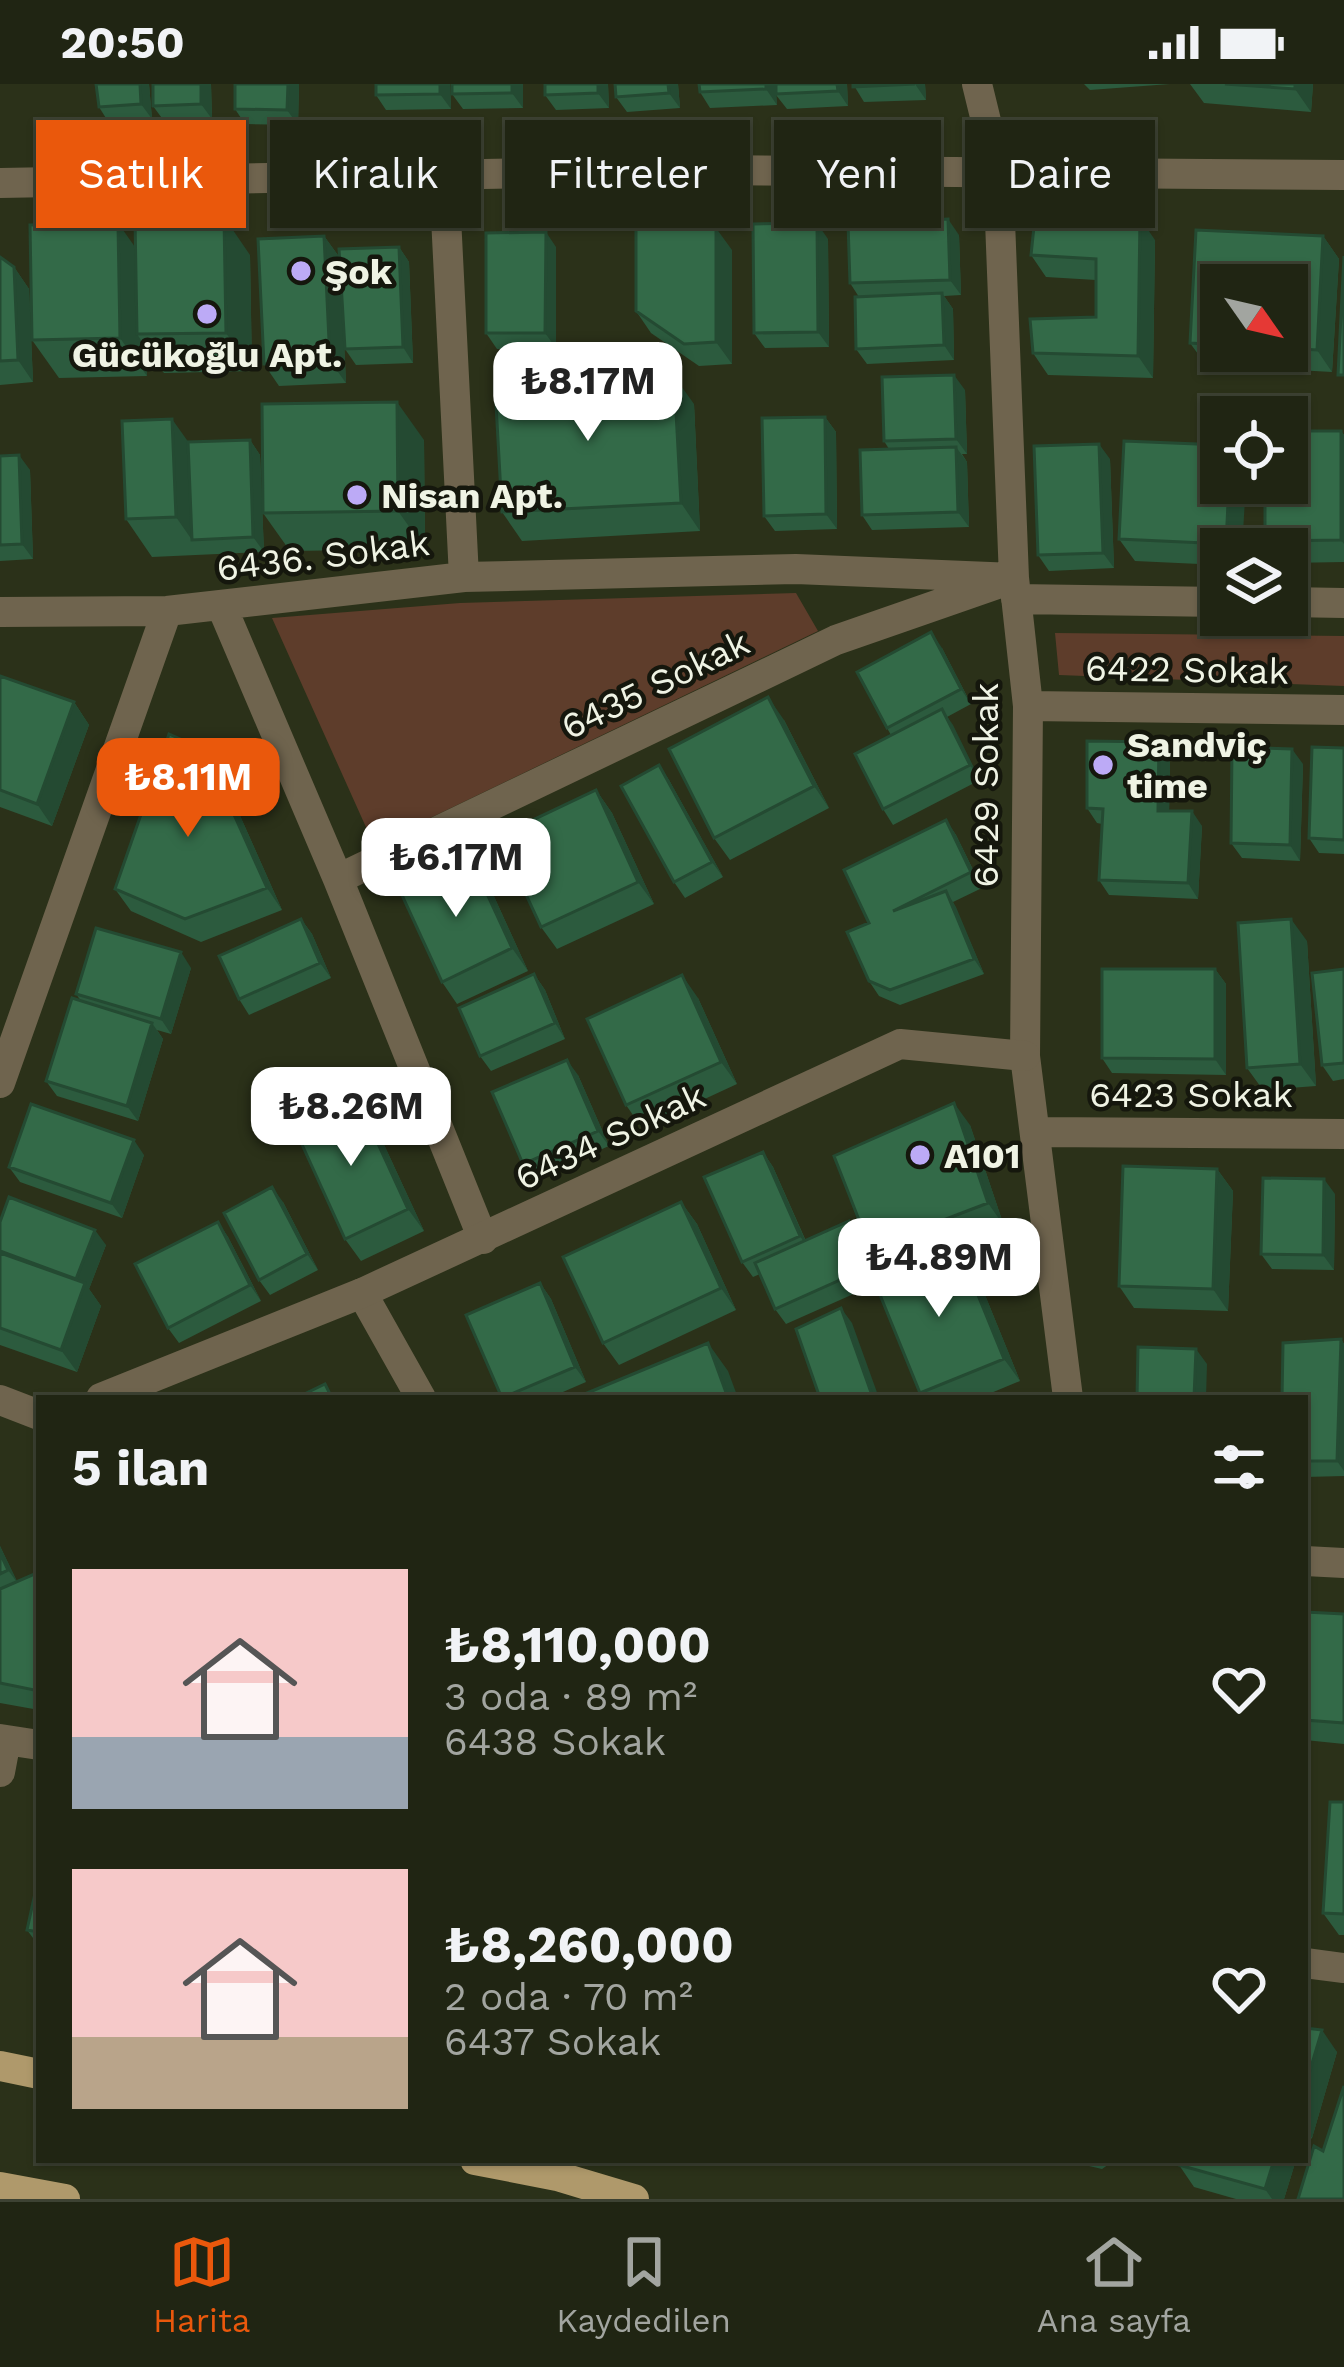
<!DOCTYPE html>
<html lang="tr">
<meta charset="utf-8">
<style>
body{margin:0;font-family:"Work Sans",sans-serif;background:#2d3121;color:#f1f3f6;height:100vh;display:flex;flex-direction:column;font-size:45px;white-space:nowrap}
*{box-sizing:border-box;margin:0}
p{font-size:39px;color:#a2a5a0}
.icon{flex:none;width:66px;height:66px;fill:none;stroke:currentColor;stroke-width:2;stroke-linecap:round;stroke-linejoin:round}
.map{position:relative;flex:1;overflow:hidden}
.side{position:absolute;left:36px;top:1311px;width:1272px;height:768px;display:flex;flex-direction:column;background:#202513;border-radius:0px;box-shadow:0 3px 9px #0004,0 0 0 3px #3d4233}
.side>*{flex:none}
.guide{position:absolute;left:36px;top:36px;width:1272px;height:108px;display:flex;gap:24px}
.needle{width:78px;rotate:124deg}
.controls{position:absolute;left:1200px;top:180px;display:grid;gap:24px}
.controls a{display:grid;place-items:center;width:108px;height:108px;border-radius:0px;background:#202513;box-shadow:0 3px 9px #0004,0 0 0 3px #3d4233;font-size:60px}
.price{position:absolute;translate:-50% -102px;padding:0 27px;border-radius:24px;background:#fff;color:#222;font-size:39px;line-height:78px;filter:drop-shadow(0 3px 6px #0008)}
.price::after{content:'';position:absolute;left:50%;top:72px;width:36px;height:27px;margin-left:-18px;background:inherit;clip-path:polygon(0 0,100% 0,50% 100%)}
.price.active{background:#ea580c;color:#fff}
ul{padding:0;list-style:none}
li{display:flex;align-items:center;gap:36px;height:300px;padding:0 36px}
li span{display:grid;place-items:center;flex:none;width:336px;height:240px;border-radius:0px;color:#555}
li>.icon{margin-inline-start:auto}
span .icon{width:144px;height:144px;fill:#fffc;stroke-width:1}
li b{font-size:51px}
h2{display:flex;justify-content:space-between;align-items:center;height:144px;padding:0 36px;font-size:51px}
.chip{padding:0 42px;border-radius:0px;background:#202513;box-shadow:0 3px 9px #0004,0 0 0 3px #3d4233;font-size:42px;line-height:108px}
.chip.active{background:#ea580c;color:#fff}
.status{display:flex;justify-content:space-between;align-items:center;height:84px;padding:0 60px;background:#202513;direction:ltr}
.status svg{height:33px;fill:currentColor}
.tabs{display:flex;justify-content:space-around;align-items:center;height:168px;border-top:3px solid #3d4233;background:#202513;font-size:33px;color:#a2a5a0}
.tabs a{display:grid;justify-items:center;gap:6px}
.tabs .active{color:#ea580c}
.map>svg:first-child{display:block}
.green{fill:#5e3d2b}
.lines{fill:none;stroke-linecap:round;stroke-linejoin:round}
.minor{stroke:#6f644e;stroke-width:30}
.tertiary{stroke:#6f644e;stroke-width:30}
.primary{stroke:#af996b;stroke-width:30}
.wall{fill:#2c5b3e;fill-rule:evenodd}
.shaded-wall{fill:#244a32}
.building{fill:#336a48;stroke:#244a32;stroke-width:3}
.poi-dot{fill:#bcaaf6;stroke:#15170d;stroke-width:4.5}
.labels{text-anchor:middle;stroke-width:9;stroke-linejoin:round;paint-order:stroke}
.poi-label{font-size:36px;font-weight:bold;fill:#eff3e4;stroke:#15170d;text-anchor:start}
.street-label{font-size:36px;fill:#eff3e4;stroke:#15170d}
</style>
<div class="status"><b>20:50</b><svg viewBox="0 0 49 12"><path d="M0 12V9h3v3zM5 12V6h3v6zM10 12V3h3v9zM15 12V0h3v12zM26 1h20v11H26zM47 4h2v5h-2z"/></svg></div>
<div class="map">
<svg width="1344" height="2115" viewBox="0 0 1344 2115">
<rect width="100%" height="100%" fill="#2b3119"/>
<!-- green -->
<path class="green" d="M796,509L818,547L374,761L272,534L460,519Z
M1055,549L1344,552V602L1059,591Z"/>
<g class="lines">
<!-- minor -->
<path class="minor" d="M998,86L1014,494L1028,622L1025,972L1068,1314
M444,93L464,493
M1016,515L1221,518
M1287,518L1344,519
M222,523L338,795L483,1155
M0,528L167,527L464,493L796,485L1014,494
M1028,622L1344,626
M338,795L836,556L997,500
M0,999L167,527
M1037,1048L1344,1050
M362,1209L421,1314
M1305,1477L1344,1479
M0,1655L39,1661
M0,1688L6,1656
M1305,1879L1344,1884"/>
<!-- tertiary -->
<path class="tertiary" d="M977,0L998,86
M0,99L701,86L1344,91
M101,1314L362,1209L900,960L1025,972
M0,1316L39,1331"/>
<!-- primary -->
<path class="primary" d="M0,1982L39,1990
M475,2076L557,2092L634,2115
M0,2103L65,2115"/>
</g>
<!-- wall -->
<path class="wall" d="M149,0L152,35L109,39L99,23Z
M153,0H211L212,35L164,37L153,22Z
M235,0H299L298,41L245,40L235,25Z
M450,0L451,25L386,26L376,11Z
M523,0V24L463,25L452,10Z
M545,0H608L609,24L556,26L545,11Z
M615,0H678L680,24L627,28L616,13Z
M847,0L848,22L787,25L776,11L777,21L710,24L700,8Z
M853,0H925L926,16L864,18Z
M1084,0H1170L1090,6Z
M1190,0H1313L1311,28L1204,19Z
M1196,146L1323,152L1339,175L1332,288L1206,281L1190,259ZM1221,201H1287V267H1221Z
M959,151L961,211L944,212L953,225L954,276L867,280L856,265L859,213L850,199Z
M324,152L340,174L346,299L279,302L264,280Z
M828,155L829,263L765,264L754,249Z
M1155,156L1153,294L1048,291L1033,269L1096,233V196L1046,193L1031,171Z
M399,163L409,178L413,279L356,281L345,265Z
M556,163V264L497,265L486,249Z
M136,164L250,171L252,287L164,289L146,264L147,292L59,294L32,256Z
M732,166V280L699,282L651,249L636,227Z
M0,173L14,183L29,205L33,298L0,301Z
M965,306L967,370H962L967,378L969,443L872,446L862,431L889,365L884,357Z
M694,320L700,447L522,457L502,428Z
M825,333L836,348L837,445L775,447L764,432Z
M1341,347L1344,351V478L1287,479V465H1271L1265,457Z
M250,356L260,371L264,468L152,473L126,435L188,358Z
M424,356L425,465L290,467L263,429Z
M1221,361L1242,465H1221V481L1135,477L1119,455Z
M0,372L30,386L33,475L0,477Z
M1110,375L1114,484L1049,487L1038,471Z
M942,564L971,620L947,633L980,696L893,741L883,725L891,651L887,644Z
M0,592L74,618L89,641L52,742L0,723Z
M784,636L829,724L730,776L714,754Z
M1344,664V770L1319,769L1309,754Z
M1170,673L1169,727L1202,742L1198,815L1109,811L1099,796L1102,740L1097,739L1087,724Z
M1303,680L1300,777L1242,774L1231,759Z
M659,681L669,696L723,793L685,814L674,798Z
M221,689L282,826L201,858L131,827L115,805Z
M596,706L612,729L654,820L557,865L541,843Z
M946,736L956,751L982,804L953,818L984,890L900,921L879,912L869,897V839Z
M471,775L487,797L528,887L457,920L442,898Z
M301,835L312,850L331,894L249,931L239,915Z
M1307,857L1316,1002L1263,1006L1247,984Z
M191,884L171,950L157,946L163,955L138,1037L57,1012L46,997L81,917L76,910Z
M1215,885L1226,900V991L1112,989L1102,974Z
M1344,885V995L1333,997L1322,981Z
M534,890L545,906L565,955L491,987L480,972Z
M698,914L737,1000L642,1044L626,1021Z
M578,991L609,1062L533,1095L523,1080Z
M374,1039L424,1147L361,1177L345,1155Z
M970,1041L1004,1142L886,1186L870,1164Z
M763,1068L773,1083L806,1157L849,1137L860,1153L878,1195L974,1184L1020,1297L979,1314H924L876,1200L786,1240L775,1225L760,1190L753,1193L742,1178Z
M144,1071L122,1134L20,1098L9,1083Z
M1217,1085L1233,1107L1228,1227L1134,1224L1119,1202Z
M1335,1110L1334,1186L1272,1185L1261,1170Z
M283,1118L318,1186L270,1211L259,1196Z
M681,1118L697,1140L736,1226L619,1281L603,1259Z
M0,1138L106,1161L89,1205L101,1222L77,1288L0,1261Z
M218,1138L228,1153L261,1217L179,1259L168,1244Z
M540,1199L551,1215L586,1298L549,1314H502Z
M1341,1255L1344,1260V1392L1305,1393V1314Z
M0,1462L17,1498L39,1488V1626L0,1619Z
M1305,1528L1344,1530V1660L1305,1656Z
M1344,1718V1851H1339L1323,1829Z
M39,1791V1862L27,1846Z
M1305,1944L1337,1968L1312,2054L1305,2060Z
M1063,2076H1115L1102,2085Z
M1296,2076L1284,2115H1236L1194,2103L1179,2081Z"/>
<!-- shaded-wall -->
<path class="shaded-wall" d="M140,0H149L152,35L141,20Z
M201,0H211L212,35L201,20Z
M288,0H299L298,41L287,26Z
M440,0H450L451,25L440,10Z
M512,0H523V24L512,9Z
M598,0H608L609,24L598,9Z
M668,0H678L680,24L669,9Z
M766,0H776L777,21L766,5Z
M837,0H847L848,22L838,7Z
M915,0H925L926,16Z
M1295,0H1313L1311,28L1295,5Z
M224,133L250,171L252,287L226,249Z
M1140,134L1155,156L1153,294L1138,272Z
M948,135L959,151L961,211L950,196Z
M118,139L145,177L137,250L146,264L147,292L120,254Z
M817,139L828,155L829,263L818,248Z
M716,144L732,166V280L716,258Z
M546,148L556,163V264L545,249Z
M324,152L340,174L346,299L330,277Z
M1323,152L1339,175L1332,288L1317,266Z
M399,163L409,178L413,279L403,263Z
M14,183L29,205L33,298L18,276Z
M942,209L953,225L954,276L944,261Z
M954,291L965,306L967,370L956,355Z
M674,292L694,320L700,447L681,419Z
M397,318L424,356L425,465L398,427Z
M825,333L836,348L837,445L826,430Z
M172,335L199,373L192,456L176,433Z
M1341,347L1344,351V460L1341,456Z
M250,356L260,371L264,468L253,453Z
M1099,360L1110,375L1114,484L1103,469Z
M956,363L967,378L969,443L958,428Z
M19,371L30,386L33,475L22,460Z
M1229,399H1246L1242,465H1230L1226,460Z
M931,548L942,564L971,620L961,605Z
M768,613L784,636L829,724L814,702Z
M74,618L89,641L52,742L37,720Z
M942,625L953,641L980,696L970,681Z
M1159,658L1170,673L1169,742L1158,727Z
M1292,665L1303,680L1300,777L1290,761Z
M205,666L221,689L282,826L267,804Z
M659,681L669,696L723,793L712,778Z
M596,706L612,729L654,820L638,798Z
M1192,727L1202,742L1198,815L1188,799Z
M946,736L956,751L982,804L971,788Z
M471,775L487,797L528,887L512,864Z
M946,807L956,823L984,890L974,875Z
M301,835L312,850L331,894L320,879Z
M1291,835L1307,857L1316,1002L1300,980Z
M181,868L191,884L171,950L161,935Z
M1215,885L1226,900V991L1215,975Z
M534,890L545,906L565,955L555,939Z
M682,891L698,914L737,1000L721,978Z
M152,939L163,955L138,1037L127,1022Z
M567,976L578,991L609,1062L598,1047Z
M358,1016L374,1039L424,1147L408,1125Z
M954,1019L970,1041L1004,1142L988,1119Z
M134,1056L144,1071L122,1134L111,1119Z
M763,1068L773,1083L810,1167L800,1152Z
M1217,1085L1233,1107L1228,1227L1213,1205Z
M1324,1095L1335,1110L1334,1186L1323,1171Z
M272,1103L283,1118L318,1186L307,1170Z
M681,1118L697,1140L736,1226L721,1204Z
M849,1137L860,1153L880,1198L869,1183Z
M218,1138L228,1153L261,1217L250,1201Z
M95,1146L106,1161L89,1205L101,1222L77,1288L61,1266L76,1195Z
M958,1162L974,1184L1020,1297L1004,1275Z
M540,1199L551,1215L586,1298L575,1283Z
M841,1224L852,1239L879,1314H873Z
M1341,1255L1344,1260V1387L1337,1377Z
M708,1259L728,1287L738,1314H728Z
M1196,1265L1207,1280L1206,1314H1194Z
M0,1462L19,1501L8,1486L0,1469Z
M1322,1946L1337,1968L1312,2054L1305,2043V2003Z
M1274,2076H1296L1284,2115H1272L1265,2105Z"/>
<!-- building -->
<path class="building" d="M96,0H140L141,20L99,23Z
M153,0H201V20L153,22Z
M235,0H288L287,26L235,25Z
M376,0H440V10L376,11Z
M452,0H512V9L452,10Z
M545,0H598V9L545,11Z
M615,0H668L669,9L616,13Z
M699,0H766V5L700,8Z
M776,0H837L838,7L776,10Z
M853,0H915L853,3Z
M1225,0H1295V5Z
M224,133L226,249L137,250L135,135Z
M1035,133L1140,134L1138,272L1033,269L1030,235L1096,233V175L1031,171Z
M948,135L950,196L850,199L848,139Z
M118,139L120,254L32,256L30,141Z
M817,139L818,248L754,249L753,140Z
M636,144H716V258L684,260L636,227Z
M1196,146L1323,152L1317,266L1287,264V201H1221V261L1190,259Z
M546,148L545,249H486V149Z
M324,152L330,277L264,280L258,155Z
M399,163L403,263L345,265L339,165Z
M1344,172V291H1338Z
M0,173L14,183L18,276L0,277Z
M942,209L944,261L856,265L855,213Z
M954,291L956,355L884,357L882,293Z
M674,292L681,419L502,428L495,302Z
M397,318L398,427L263,429L262,320Z
M825,333L826,430L764,432L762,334Z
M172,335L176,433L126,435L122,337Z
M1287,347H1341V456L1265,457V399H1287Z
M250,356L253,453L192,456L188,358Z
M1124,357L1221,361V399H1229L1226,460L1119,455Z
M1099,360L1103,469L1038,471L1034,362Z
M956,363L958,428L862,431L860,366Z
M19,371L22,460L0,461V372Z
M931,548L961,605L887,644L857,588Z
M0,592L74,618L37,720L0,706Z
M768,613L814,702L714,754L669,665Z
M942,625L970,681L883,725L855,670Z
M169,650L205,666L267,804L185,835L115,805Z
M1087,657L1159,658L1158,727H1192L1188,799L1099,796L1103,725L1087,724Z
M1232,663L1292,665L1290,761L1231,759Z
M1312,663L1344,664V756L1309,754Z
M659,681L712,778L674,798L621,702Z
M596,706L638,798L541,843L499,752Z
M946,736L971,788L893,827L946,807L974,875L890,906L869,897L847,848L869,839L844,786Z
M471,775L512,864L442,898L401,809Z
M301,835L320,879L239,915L219,872Z
M1291,835L1300,980L1247,984L1238,839Z
M96,844L181,868L161,935L76,910Z
M1102,885H1215V975L1102,974Z
M1344,885V979L1322,981L1312,889Z
M534,890L555,939L480,972L459,924Z
M682,891L721,978L626,1021L587,935Z
M72,914L152,939L127,1022L46,997Z
M567,976L598,1047L523,1080L492,1008Z
M358,1016L408,1125L345,1155L295,1045Z
M954,1019L988,1119L870,1164L834,1072Z
M31,1020L134,1056L111,1119L9,1083Z
M763,1068L800,1152L742,1178L704,1093Z
M1123,1082L1217,1085L1213,1205L1119,1202Z
M1263,1094L1324,1095L1323,1171L1261,1170Z
M272,1103L307,1170L259,1196L224,1129Z
M9,1113L95,1146L76,1195L0,1167V1138Z
M681,1118L721,1204L603,1259L563,1173Z
M849,1137L869,1183L775,1225L755,1179Z
M218,1138L250,1201L168,1244L135,1180Z
M958,1162L1004,1275L920,1309L874,1196Z
M0,1169L85,1199L61,1266L0,1244Z
M540,1199L575,1283L502,1314L466,1231Z
M841,1224L873,1314H820L796,1245Z
M1341,1255L1337,1377H1305V1314H1282L1283,1259Z
M708,1259L728,1314H575Z
M1138,1263L1196,1265L1194,1314H1137Z
M325,1300L332,1314H296Z
M0,1469L8,1486L0,1490Z
M39,1488V1607L0,1599V1505Z
M1305,1528L1344,1530V1639L1305,1636Z
M1330,1718H1344V1830L1323,1829Z
M39,1791V1848L27,1846Z
M1305,1944L1322,1946L1305,2003Z
M1344,2002V2115H1298L1314,2062L1323,2067Z
M1178,2076H1274L1265,2105L1179,2081Z"/>
<!-- markers -->
<g class="poi-dot">
<circle cx="301" cy="187" r="12"/>
<circle cx="207" cy="230" r="12"/>
<circle cx="357" cy="411" r="12"/>
<circle cx="1103" cy="681" r="12"/>
<circle cx="920" cy="1071" r="12"/>
</g>
<g class="labels">
<!-- poi labels -->
<g class="poi-label">
<text x="325" y="200">Şok</text>
<text x="207" y="283" text-anchor="middle">Gücükoğlu Apt.</text>
<text x="381" y="424">Nisan Apt.</text>
<text x="1127" y="673">Sandviç<tspan x="1127" dy="41">time</tspan></text>
<text x="944" y="1084">A101</text>
</g>
<!-- street labels -->
<g class="street-label">
<text transform="translate(323 471) rotate(-7)" y="13">6436. Sokak</text>
<text transform="translate(1187 585) rotate(1)" y="13">6422 Sokak</text>
<text transform="translate(655 600) rotate(-26)" y="13">6435 Sokak</text>
<text transform="translate(985 701) rotate(-90)" y="13">6429 Sokak</text>
<text x="1191" y="1023">6423 Sokak</text>
<text transform="translate(610 1052) rotate(-25)" y="13">6434 Sokak</text>
</g>
</g>
</svg>
<div class="controls">
<a><svg class="needle" viewBox="-14 -14 28 28"><path d="M0-13l5 13h-10z" fill="#e53935"/><path d="M0 13l5-13h-10z" fill="#a2a5a0"/></svg></a>
<a><svg class="icon" aria-label="locate" viewBox="0 0 24 24"><circle cx="12" cy="12" r="6"/><path d="M12 2v4M12 18v4M2 12h4M18 12h4"/></svg></a>
<a><svg class="icon" aria-label="layers" viewBox="0 0 24 24"><path d="M12 4l9 5-9 5-9-5zM3 14l9 5 9-5"/></svg></a>
</div>
<b class="price" style="left:588px;top:360px">₺8.17M</b>
<b class="price active" style="left:188px;top:756px">₺8.11M</b>
<b class="price" style="left:456px;top:836px">₺6.17M</b>
<b class="price" style="left:351px;top:1085px">₺8.26M</b>
<b class="price" style="left:939px;top:1236px">₺4.89M</b>
<div class="guide">
<a class="chip active">Satılık</a>
<a class="chip">Kiralık</a>
<a class="chip">Filtreler</a>
<a class="chip">Yeni</a>
<a class="chip">Daire</a>
</div>
<section class="side">
<h2>5 ilan<svg class="icon" aria-label="filters" viewBox="0 0 24 24"><path d="M4 7h16M4 17h16"/><circle cx="9" cy="7" r="2"/><circle cx="15" cy="17" r="2"/></svg></h2>
<ul>
<li><span style="background:linear-gradient(#f6c9c9 70%,#9aa5b1 0)"><svg class="icon" aria-label="home" viewBox="0 0 24 24"><path d="M3 11l9-7 9 7M6 9v11h12V9"/></svg></span><div><b>₺8,110,000</b><p>3 oda · 89 m²</p><p>6438 Sokak</p></div><svg class="icon" aria-label="heart" viewBox="0 0 24 24"><path d="M12 20l-8-8c-3-5 5-10 8-4 3-6 11-1 8 4z"/></svg></li>
<li><span style="background:linear-gradient(#f6c9c9 70%,#b9a48a 0)"><svg class="icon" aria-label="home" viewBox="0 0 24 24"><path d="M3 11l9-7 9 7M6 9v11h12V9"/></svg></span><div><b>₺8,260,000</b><p>2 oda · 70 m²</p><p>6437 Sokak</p></div><svg class="icon" aria-label="heart" viewBox="0 0 24 24"><path d="M12 20l-8-8c-3-5 5-10 8-4 3-6 11-1 8 4z"/></svg></li>
</ul>
</section>
</div>
<nav class="tabs">
<a class="active"><svg class="icon" aria-label="map" viewBox="0 0 24 24"><path d="M3 6l6-2 6 2 6-2v14l-6 2-6-2-6 2zM9 4v14M15 6v14"/></svg>Harita</a>
<a><svg class="icon" aria-label="saved" viewBox="0 0 24 24"><path d="M7 4h10v16l-5-4-5 4z"/></svg>Kaydedilen</a>
<a><svg class="icon" aria-label="home" viewBox="0 0 24 24"><path d="M3 11l9-7 9 7M6 9v11h12V9"/></svg>Ana sayfa</a>
</nav>
